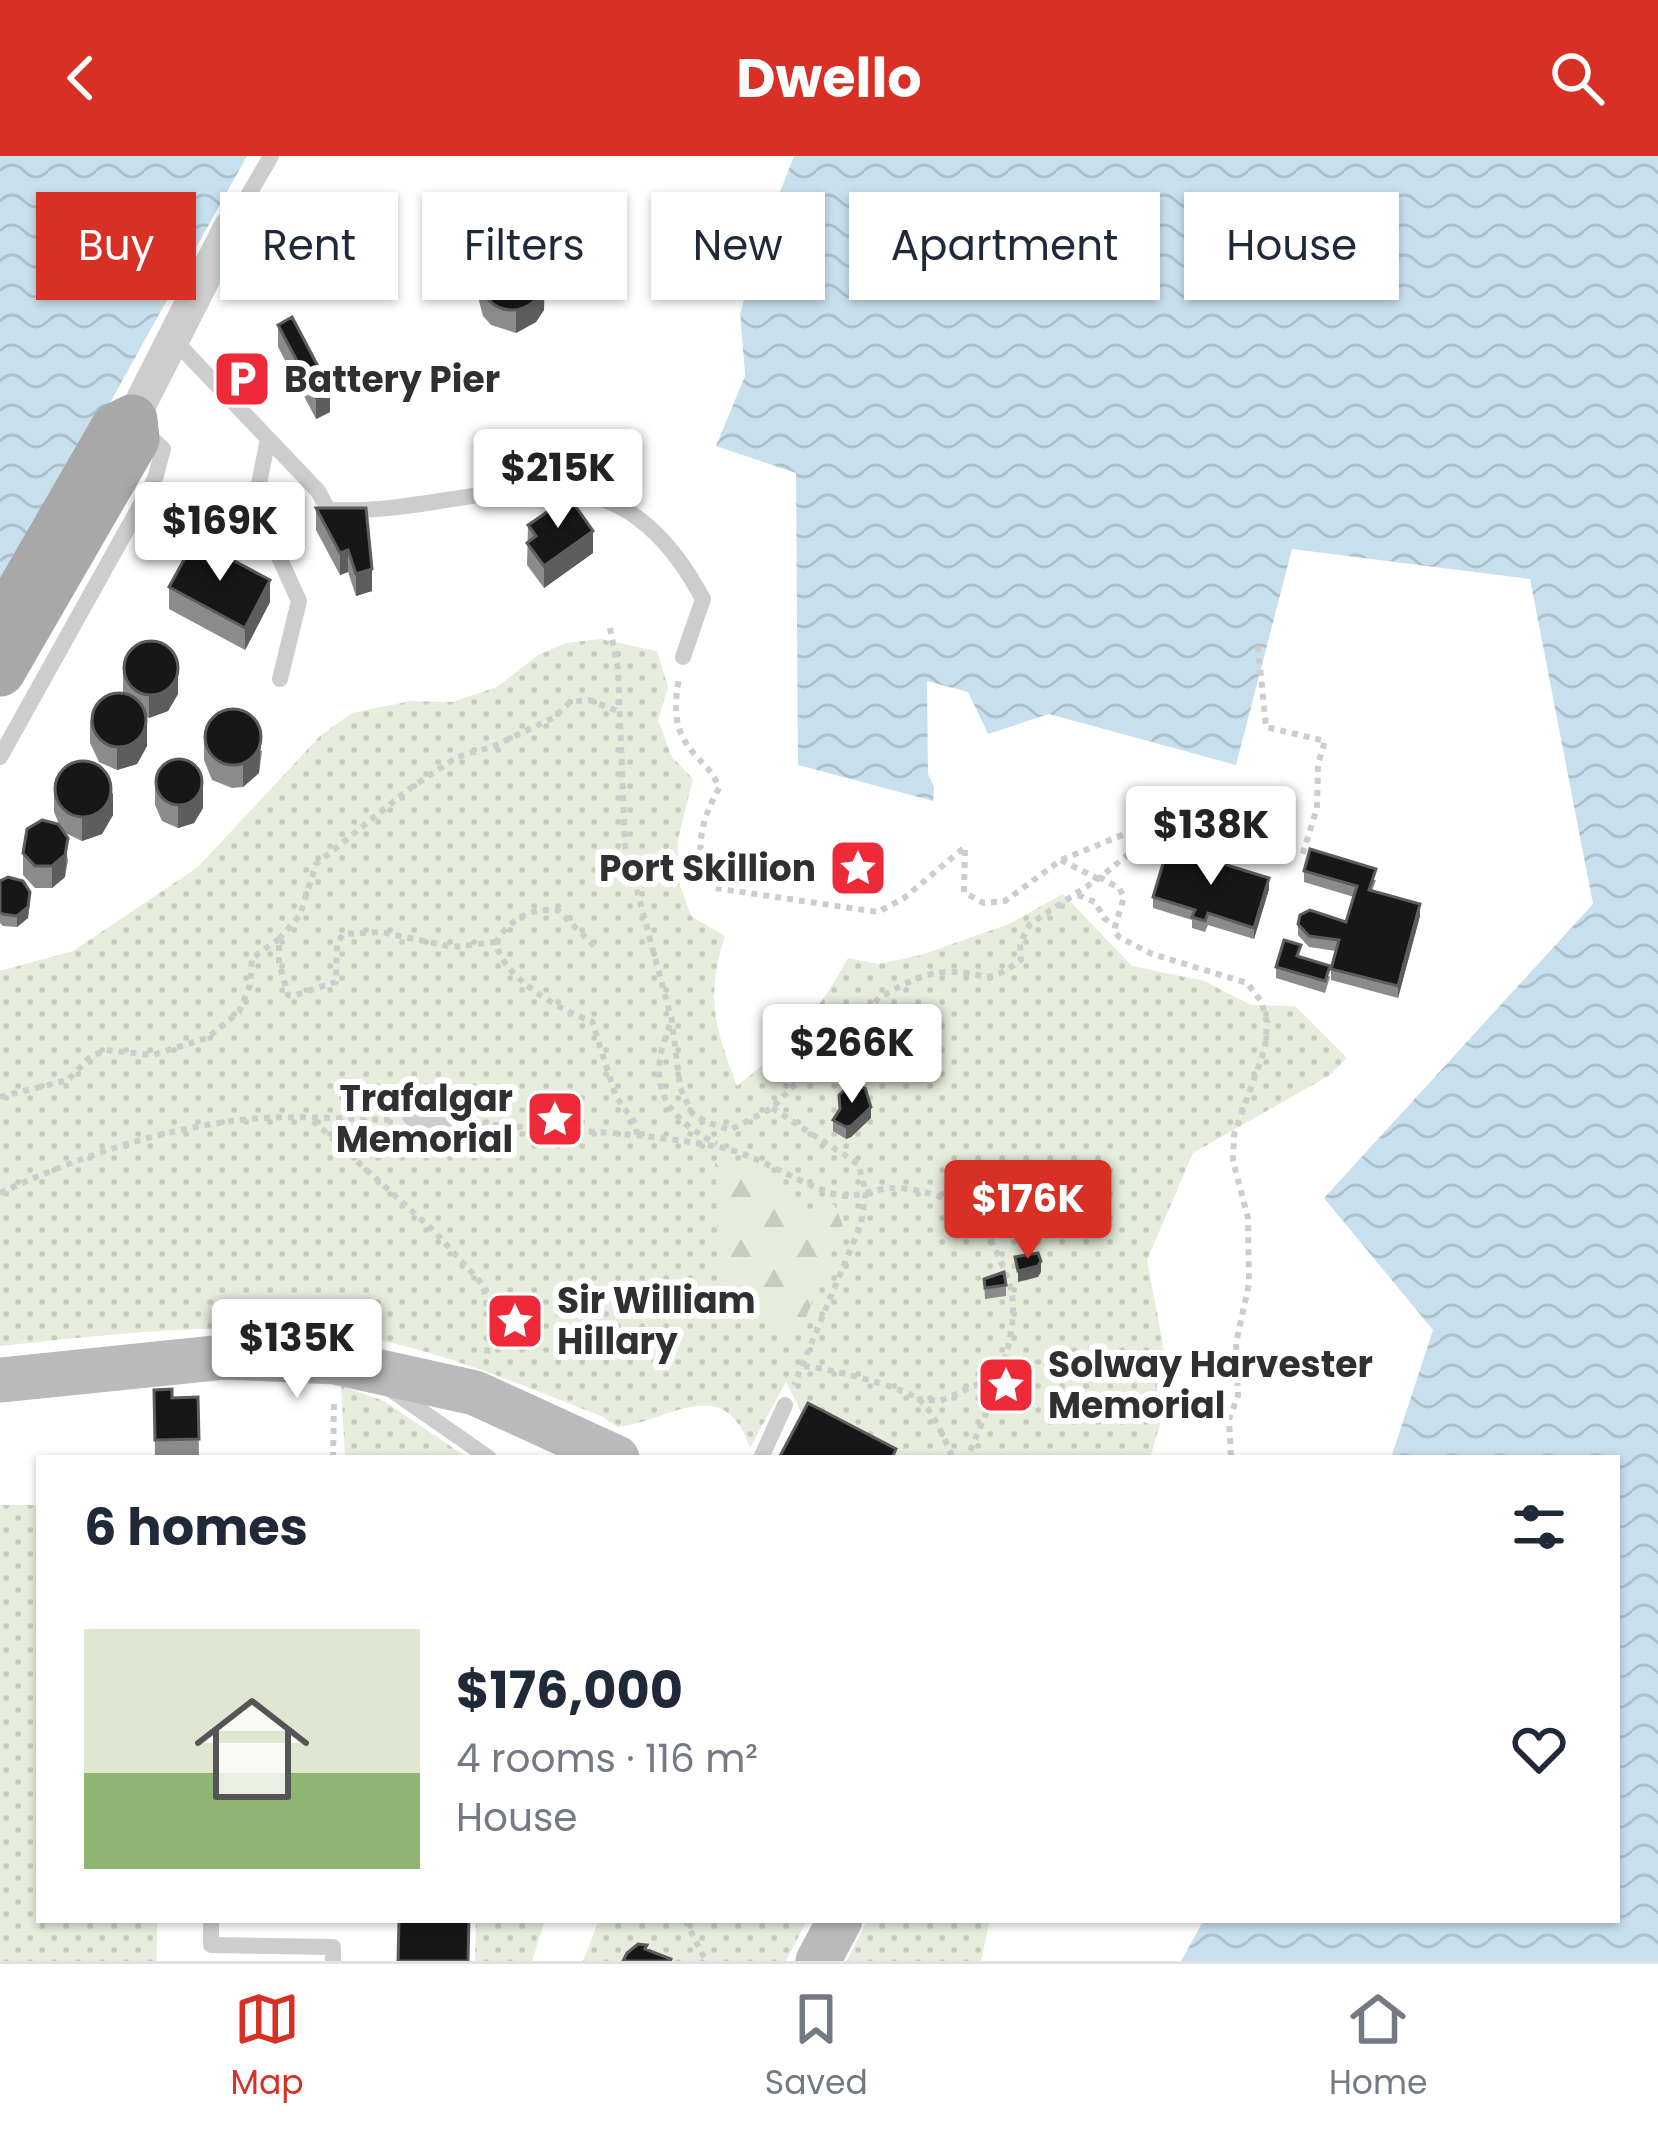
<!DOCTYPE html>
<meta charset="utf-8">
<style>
body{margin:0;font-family:Poppins,sans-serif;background:#f2f2f3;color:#1f2937;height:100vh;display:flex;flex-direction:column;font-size:45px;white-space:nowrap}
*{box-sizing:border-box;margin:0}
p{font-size:39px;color:#747a83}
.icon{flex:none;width:66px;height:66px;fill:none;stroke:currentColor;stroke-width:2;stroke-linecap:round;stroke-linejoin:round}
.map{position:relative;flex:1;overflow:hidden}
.sheet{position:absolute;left:36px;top:1299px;width:1584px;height:468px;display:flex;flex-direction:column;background:#fff;border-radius:0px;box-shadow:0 3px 9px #0004}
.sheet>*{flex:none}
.banner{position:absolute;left:36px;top:36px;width:1587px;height:108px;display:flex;gap:24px}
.price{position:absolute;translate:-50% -102px;padding:0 27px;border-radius:12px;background:#fff;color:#222;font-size:39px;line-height:78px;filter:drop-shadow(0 3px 6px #0008)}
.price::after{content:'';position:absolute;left:50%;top:72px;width:36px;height:27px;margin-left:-18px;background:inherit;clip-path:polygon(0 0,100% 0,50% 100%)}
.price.current{background:#d93025;color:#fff}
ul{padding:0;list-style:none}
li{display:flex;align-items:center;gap:36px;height:300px;padding:0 48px}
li+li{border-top:3px solid #e0e1e3}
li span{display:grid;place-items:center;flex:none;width:336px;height:240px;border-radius:0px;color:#555}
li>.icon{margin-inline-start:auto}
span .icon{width:144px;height:144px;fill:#fffc;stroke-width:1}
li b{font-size:51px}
h2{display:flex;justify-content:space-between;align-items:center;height:144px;padding:0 48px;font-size:51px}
.tag{padding:0 42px;border-radius:0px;background:#fff;box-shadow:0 3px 9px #0004;font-size:42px;line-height:108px}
.tag.current{background:#d93025;color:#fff}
header{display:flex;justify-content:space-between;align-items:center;height:156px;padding:0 48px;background:#d93025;color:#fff;font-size:54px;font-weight:700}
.tabs{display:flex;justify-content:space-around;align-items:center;height:168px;border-top:3px solid #e0e1e3;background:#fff;font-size:33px;color:#747a83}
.tabs a{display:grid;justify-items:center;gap:6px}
.tabs .current{color:#d93025}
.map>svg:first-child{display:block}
.grass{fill:url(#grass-dots)}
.forest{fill:url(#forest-firs)}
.water{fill:url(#water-waves)}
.pier{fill:#fff}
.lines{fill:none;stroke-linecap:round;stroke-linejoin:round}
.path{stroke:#cdcdcd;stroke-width:6;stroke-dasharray:6 6;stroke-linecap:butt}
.service{stroke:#cdcdcd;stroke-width:16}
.pedestrian{stroke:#cdcdcd;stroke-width:24}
.minor{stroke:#cdcdcd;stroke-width:33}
.secondary{stroke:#bababa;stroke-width:45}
.primary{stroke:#a8a8a8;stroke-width:51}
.wall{fill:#8b8b8b}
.shaded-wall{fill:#5d5d5d}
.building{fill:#171717;stroke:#5d5d5d;stroke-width:3}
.labels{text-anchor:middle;stroke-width:12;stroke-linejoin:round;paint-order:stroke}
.poi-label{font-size:36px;font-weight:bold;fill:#303030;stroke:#fff;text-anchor:start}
</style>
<header><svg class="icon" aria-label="back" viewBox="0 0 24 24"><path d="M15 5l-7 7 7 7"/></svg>Dwello<svg class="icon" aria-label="search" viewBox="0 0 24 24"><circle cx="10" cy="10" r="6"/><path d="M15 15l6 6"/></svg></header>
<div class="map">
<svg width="1658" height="1805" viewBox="0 0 1658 1805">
<defs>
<pattern id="grass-dots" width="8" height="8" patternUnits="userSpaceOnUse" patternTransform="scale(3)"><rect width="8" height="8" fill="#e6eddd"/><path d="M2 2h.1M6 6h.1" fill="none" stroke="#c6ccbe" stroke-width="1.8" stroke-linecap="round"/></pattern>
<pattern id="forest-firs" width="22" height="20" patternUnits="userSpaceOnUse" patternTransform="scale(3)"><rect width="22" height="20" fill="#e6eddd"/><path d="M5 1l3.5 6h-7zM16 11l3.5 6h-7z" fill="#c6ccbe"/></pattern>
<pattern id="water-waves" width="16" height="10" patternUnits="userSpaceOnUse" patternTransform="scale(3)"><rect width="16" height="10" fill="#c8e0ee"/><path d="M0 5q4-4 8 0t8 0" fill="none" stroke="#acc0cc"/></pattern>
</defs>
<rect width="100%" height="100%" fill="#fff"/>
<!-- grass -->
<path class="grass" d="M600,483L657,495L668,531L658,564L672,601L693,623L678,683L677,721L691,760L725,780C705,841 715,872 737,930C787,890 818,858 848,802L878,808L921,799L1009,768L1063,738L1132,810L1204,825L1251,849L1295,850L1347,902L1330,919L1193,997L1147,1104L1171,1231L1150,1302H871L808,1269L786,1226L750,1292C724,1215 670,1265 618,1271L603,1261C524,1230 443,1195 359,1180C249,1162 111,1178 0,1190V815L73,795L198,711L321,579L352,557L411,545L452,546L497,531L538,499L566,487Z
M341,1230L384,1245L468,1302H345Z
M0,1349H39V1764H157V1805H0Z
M476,1764H545L532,1805H475Z
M599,1764H807L786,1805H583Z
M867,1764H990L981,1805H847Z"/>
<!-- forest -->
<path class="forest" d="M728,1003L754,1011L815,1060L834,1048L843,1069L804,1166L788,1174C702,1129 721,1094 715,1007Z"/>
<!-- water -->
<path class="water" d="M0,0H247L0,445Z
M794,0H1658V1805H1181L1204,1764H1617V1302H1391L1433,1174L1324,1042L1593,748L1530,423L1292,393L1236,609L1049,558L988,578L968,536L927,525L928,618L934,631L933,645L798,609L796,317L716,290L745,220L740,158L758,91Z"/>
<!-- pier -->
<path class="pier" d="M787,0H794L758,91L740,158L745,220L711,294L739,219L734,157L753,89Z"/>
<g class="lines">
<!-- path -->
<path class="path" d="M610,472L618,513L625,690L672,865L680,931L692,957L706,966L730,974L772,952L879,842C900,830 926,815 950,816C989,816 982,832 1021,804L1020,787L1030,768L1098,723L1137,691L1147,676L1132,675L1061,704L1005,745L983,747L964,736L965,691L904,742L878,756L714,732C691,700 701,664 719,632C713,616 706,611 695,599C673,574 674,553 679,522
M1258,490L1266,571L1325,585L1318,608L1317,652L1302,700
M1061,704L1098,723
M1099,721L1119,732L1124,741L1114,774L1119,781L1152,798L1247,827L1261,845L1267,866L1265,892L1234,979L1233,1005L1248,1062L1249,1128L1236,1187L1238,1240L1229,1263L1231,1302
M1078,739L1095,746L1104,762L1115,770
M496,786L453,791L381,776L343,778L337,788L336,826L292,840L288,839L279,807V783L300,759L316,708L409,633L457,601L494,590L553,562L570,546L589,544L620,556
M594,790L558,754C530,752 511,762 496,786C500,820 562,856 592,865L616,941L636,968L637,980
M670,869C645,928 664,961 717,988
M0,941L68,924L89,902L105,894L153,899L207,882L239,856L250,829L252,802L279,783
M772,952L858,1008L866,1036L861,1068L794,1229
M313,965L435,1076L483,1129L491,1172L486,1202
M481,968C560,974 641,976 719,991C760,999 797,1028 838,1039C854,1043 874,1033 892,1032C926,1032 969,1047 988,1077C997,1099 1012,1124 1013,1148C1015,1195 985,1260 967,1302
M0,1037C81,1000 161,972 250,963C295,959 344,963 390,964
M988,1077L1026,1045
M804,1210C826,1212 901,1230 918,1243C935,1256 944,1283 953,1302
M917,1243L940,1245L997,1220
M333,1302L334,1246
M685,1764L706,1805"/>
<!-- service -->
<path class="service" d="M230,71L271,0
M173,183L318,335L328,354C482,361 606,262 703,443L683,501
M268,283L255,348L299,445L280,523
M0,601L155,323L163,293L142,273
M387,1231L489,1302
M761,1302L785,1249
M211,1764V1789L333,1791V1805"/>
<!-- pedestrian -->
<path class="pedestrian" d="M434,940L449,948L454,961L414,959L423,943Z"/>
<!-- minor -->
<path class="minor" d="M132,264L230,71"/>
<!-- secondary -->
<path class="secondary" d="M0,1224L225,1201L335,1206L475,1237L617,1302
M818,1805L840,1764"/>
<!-- primary -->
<path class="primary" d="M0,473L116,272L132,264L134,283L0,515"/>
</g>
<!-- wall -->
<path class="wall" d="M281,62L267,90L246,79V68Z
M479,122L544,154L536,166L516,177L491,169L483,160L479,145Z
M278,169L330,256L316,263L278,191Z
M316,352H366L372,435L356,440L348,416L340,419L316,374Z
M528,369L593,397L544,432L527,409Z
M169,431L270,446L245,494L169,453Z
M123,513L178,538L168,555L149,562L145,560L147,590L137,608L117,614L99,606L90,587V565L123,536Z
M204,582L262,595L259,617L243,631L232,632L212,624L204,604Z
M155,627L203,652L194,667L178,672L162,665L155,649Z
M54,634L113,659L102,678L82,685L63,676L68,705L65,721L52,732H35L23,719V697L61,673L54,656Z
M1304,715L1376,724L1372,735L1420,760L1398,842L1331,824V813L1336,795L1309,791L1298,779V768L1346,766L1354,741L1304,726Z
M0,725L30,748L28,762L17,771L3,770L0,767Z
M1269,733L1254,783L1208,769L1205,776L1192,772V764L1153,752V741Z
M1300,801L1330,821L1325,837L1276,822V811Z
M871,962L851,981L846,983L833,975V964Z
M984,1123L1006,1129V1140L985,1143Z
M154,1234L172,1242L198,1241L199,1302H155Z"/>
<!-- shaded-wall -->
<path class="shaded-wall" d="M281,51V62L267,90V79Z
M545,118L544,154L536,166L516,177V155Z
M330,233V256L316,263V241Z
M593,375V397L544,432V410Z
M348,394V416L340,419V397Z
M372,413V435L356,440V418Z
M270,424V446L245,494V472Z
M178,516V538L168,555L149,562V539Z
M147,568V590L137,608L117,614V592Z
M262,573L259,617L243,631V609Z
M203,630V652L194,667L178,672V650Z
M113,637V659L102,678L82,685V662Z
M68,682L65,721L52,732V710Z
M1269,722V733L1254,783V772Z
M30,736L28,762L17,771V760Z
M1420,748V760L1398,842V830Z
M871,951V962L851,981L846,983V971Z
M1041,1105V1116L1038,1121L1018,1126V1115Z"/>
<!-- building -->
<path class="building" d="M261,40L281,51L267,79L246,68Z
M480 122a32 32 0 1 1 64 0a32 32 0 1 1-64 0Z
M292,161L330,233L316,241L278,169Z
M569,341L593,375L544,410L527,387L536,380L528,369Z
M316,352H366L372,413L356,418L348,394L340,397Z
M195,384L270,424L245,472L169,431Z
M124 512a27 27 0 1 1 54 0a27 27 0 1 1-54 0Z
M92 564a27 27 0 1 1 54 0a27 27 0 1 1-54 0Z
M205 581a28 28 0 1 1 56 0a28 28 0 1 1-56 0Z
M156 626a23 23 0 1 1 46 0a23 23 0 1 1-46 0Z
M55 633a28 28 0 1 1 56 0a28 28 0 1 1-56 0Z
M42,664L58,668L68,682L65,699L52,710H35L23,697L27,673Z
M1168,691L1269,722L1254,772L1208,757L1205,765L1192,761L1195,754L1153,741Z
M1310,693L1376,713L1369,734L1420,748L1398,830L1331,813L1339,784L1309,780L1298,768L1300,759L1310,754L1346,766L1357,730L1304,715Z
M8,721L23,725L30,736L28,751L17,760L3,758L0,756V725Z
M1284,784L1301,789L1297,800L1330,810L1325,825L1276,811Z
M850,929L865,932L871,951L851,970L846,971L833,964L840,953L839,939Z
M1038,1097L1041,1105L1038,1110L1018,1115L1015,1101Z
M1004,1116L1006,1129L985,1132L984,1123Z
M172,1233V1242L198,1241L199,1283L155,1284L154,1234Z
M808,1247L896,1293L892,1302H779Z
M399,1764H469L468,1805H398Z
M638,1788L647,1789L645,1793L671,1803L670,1805H623L627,1797Z"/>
<!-- icons -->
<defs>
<symbol id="parking-square" viewBox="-11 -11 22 22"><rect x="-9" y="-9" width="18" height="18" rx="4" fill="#ee2a39" stroke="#fff"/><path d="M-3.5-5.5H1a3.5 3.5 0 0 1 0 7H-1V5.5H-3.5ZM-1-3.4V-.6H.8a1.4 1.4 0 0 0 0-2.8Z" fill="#fff"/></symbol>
<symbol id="sight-square" viewBox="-11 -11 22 22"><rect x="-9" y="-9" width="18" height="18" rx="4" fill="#ee2a39" stroke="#fff"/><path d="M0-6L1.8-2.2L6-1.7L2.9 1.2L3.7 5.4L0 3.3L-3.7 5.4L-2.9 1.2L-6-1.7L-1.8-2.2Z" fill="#fff"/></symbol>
</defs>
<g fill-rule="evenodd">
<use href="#parking-square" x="209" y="190" width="66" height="66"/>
<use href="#sight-square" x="825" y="679" width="66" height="66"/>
<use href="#sight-square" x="522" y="930" width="66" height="66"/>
<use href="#sight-square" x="482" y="1132" width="66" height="66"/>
<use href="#sight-square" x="973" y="1196" width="66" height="66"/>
</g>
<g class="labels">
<!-- poi labels -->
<g class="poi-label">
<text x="284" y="236">Battery Pier</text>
<text x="816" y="725" text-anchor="end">Port Skillion</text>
<text x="513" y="955" text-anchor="end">Trafalgar<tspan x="513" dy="41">Memorial</tspan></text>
<text x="557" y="1157">Sir William<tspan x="557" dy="41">Hillary</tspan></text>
<text x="1048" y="1221">Solway Harvester<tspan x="1048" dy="41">Memorial</tspan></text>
</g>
</g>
</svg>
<b class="price" style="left:558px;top:375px">$215K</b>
<b class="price" style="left:220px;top:428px">$169K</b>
<b class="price" style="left:1211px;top:732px">$138K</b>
<b class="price" style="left:852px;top:950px">$266K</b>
<b class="price current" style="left:1028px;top:1106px">$176K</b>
<b class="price" style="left:297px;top:1245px">$135K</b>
<div class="banner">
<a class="tag current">Buy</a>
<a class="tag">Rent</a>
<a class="tag">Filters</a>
<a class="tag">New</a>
<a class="tag">Apartment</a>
<a class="tag">House</a>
</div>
<section class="sheet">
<h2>6 homes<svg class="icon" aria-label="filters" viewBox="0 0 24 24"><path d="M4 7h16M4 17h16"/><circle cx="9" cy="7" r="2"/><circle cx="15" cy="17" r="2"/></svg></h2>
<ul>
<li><span style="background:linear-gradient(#dfe7d0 60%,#8fb573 0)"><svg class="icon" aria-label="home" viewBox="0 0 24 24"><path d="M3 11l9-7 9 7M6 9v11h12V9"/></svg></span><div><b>$176,000</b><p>4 rooms · 116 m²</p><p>House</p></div><svg class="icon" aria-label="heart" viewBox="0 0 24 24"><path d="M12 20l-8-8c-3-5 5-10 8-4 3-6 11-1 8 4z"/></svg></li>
</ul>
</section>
</div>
<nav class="tabs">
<a class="current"><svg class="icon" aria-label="map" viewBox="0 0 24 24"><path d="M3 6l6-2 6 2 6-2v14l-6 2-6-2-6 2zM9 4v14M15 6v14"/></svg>Map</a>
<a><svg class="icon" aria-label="saved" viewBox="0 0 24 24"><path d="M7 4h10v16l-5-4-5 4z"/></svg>Saved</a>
<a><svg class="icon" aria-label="home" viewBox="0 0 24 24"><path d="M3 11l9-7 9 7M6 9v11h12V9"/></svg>Home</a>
</nav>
